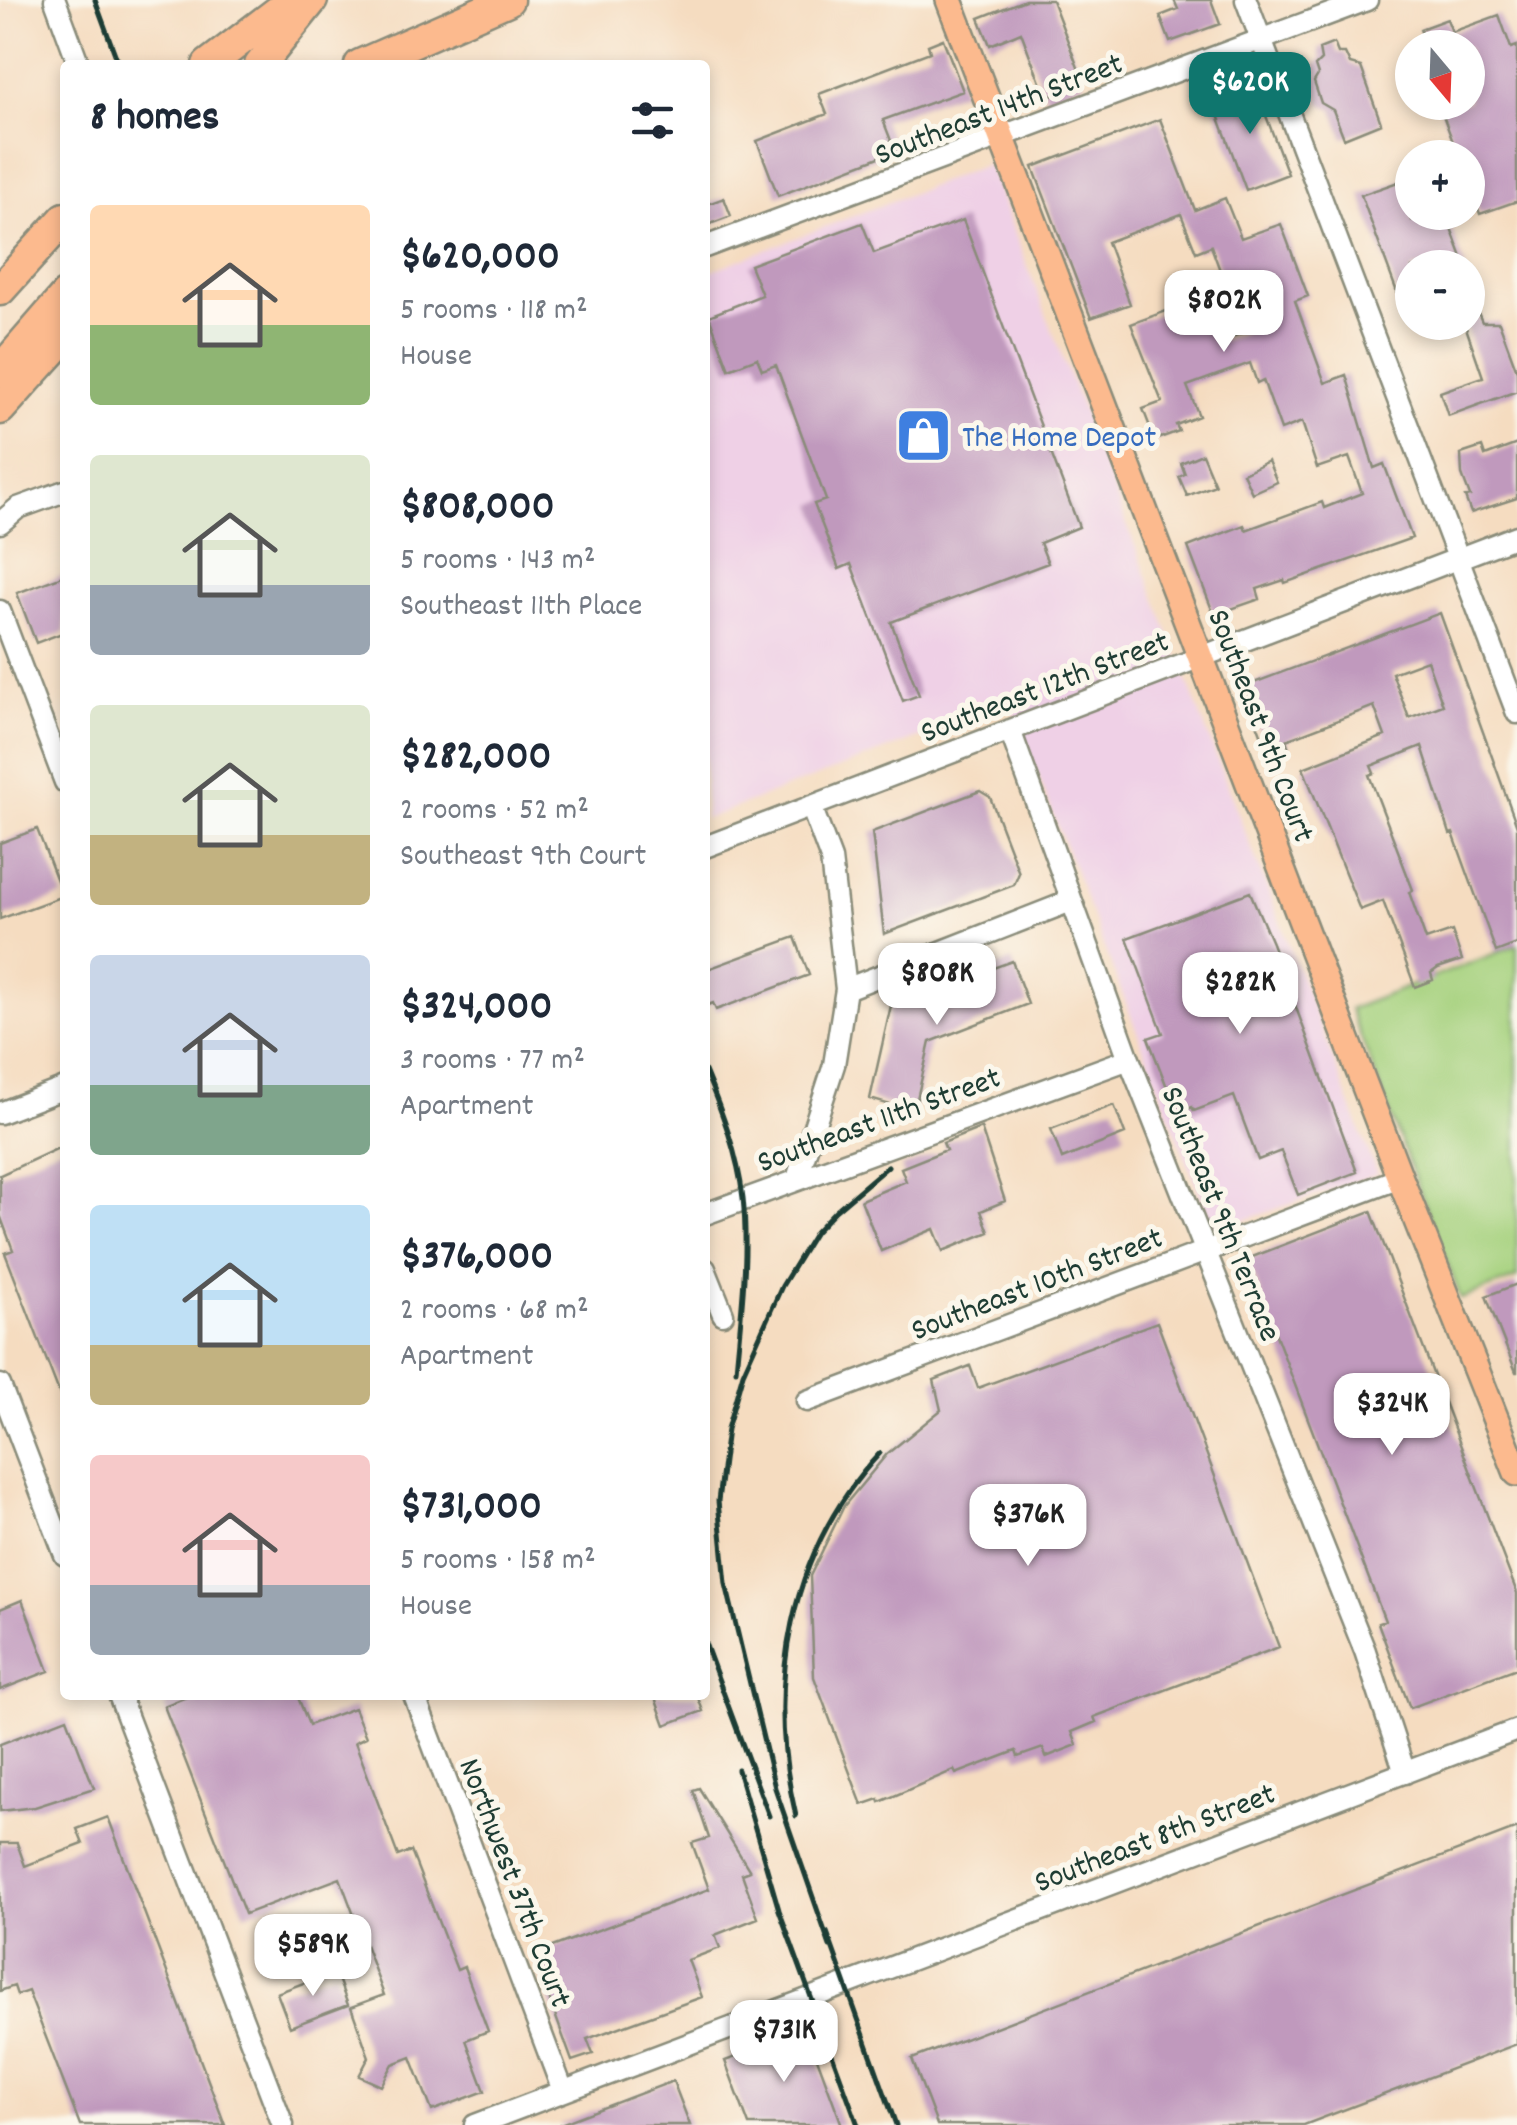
<!DOCTYPE html>
<meta charset="utf-8">
<style>
body{margin:0;font-family:Dekko,sans-serif;background:#f2f2f3;color:#1f2937;height:100vh;display:flex;flex-direction:column;font-size:38px;white-space:nowrap}
*{box-sizing:border-box;margin:0}
p{font-size:32px;color:#747a83}
.icon{flex:none;width:55px;height:55px;fill:none;stroke:currentColor;stroke-width:2;stroke-linecap:round;stroke-linejoin:round}
.map{position:relative;flex:1;overflow:hidden}
.sheet{position:absolute;left:60px;top:60px;width:650px;height:1640px;display:flex;flex-direction:column;background:#fff;border-radius:10px;box-shadow:0 5px 15px #0003}
.sheet>*{flex:none}
.needle{width:65px;rotate:161deg}
.tools{position:absolute;left:1395px;top:30px;display:grid;gap:20px}
.tools a{display:grid;place-items:center;width:90px;height:90px;border-radius:50%;background:#fff;box-shadow:0 5px 15px #0003;font-size:50px}
.price{position:absolute;translate:-50% -85px;padding:0 22px;border-radius:20px;background:#fff;color:#222;font-size:32px;line-height:65px;filter:drop-shadow(0 2px 5px #0008)}
.price::after{content:'';position:absolute;left:50%;top:60px;width:30px;height:22px;margin-left:-15px;background:inherit;clip-path:polygon(0 0,100% 0,50% 100%)}
.price.active{background:#0f766e;color:#fff}
ul{padding:0;list-style:none}
li{display:flex;align-items:center;gap:30px;height:250px;padding:0 30px}
li span{display:grid;place-items:center;flex:none;width:280px;height:200px;border-radius:10px;color:#555}
li>.icon{margin-inline-start:auto}
span .icon{width:120px;height:120px;fill:#fffc;stroke-width:1}
li b{font-size:42px}
h2{display:flex;justify-content:space-between;align-items:center;height:120px;padding:0 30px;font-size:42px}
.map>svg:first-child{display:block}
.built{fill:#efd0e6}
.green{fill:#a6d17e;stroke:#628759;stroke-width:2.5}
.building{fill:#c099bd;fill-rule:evenodd}
.lines{fill:none;stroke-linecap:round;stroke-linejoin:round}
.minor-casing{stroke:#8a8c7a;stroke-width:25}
.major-casing{stroke:#8a8c7a;stroke-width:30}
.highway-casing{stroke:#8a8c7a;stroke-width:35}
.minor{stroke:#fff;stroke-width:20}
.major{stroke:#fcba8e;stroke-width:25}
.highway{stroke:#fcba8e;stroke-width:30}
.rail{stroke:#1f3d34;stroke-width:5}
.labels{text-anchor:middle;stroke-width:10;stroke-linejoin:round;paint-order:stroke}
.street-label{font-size:32px;fill:#1f3d34;stroke:#fbf7ec}
.shop-label{font-size:32px;fill:#366cbe;stroke:#fbf7ec;text-anchor:start}
</style>
<div class="map">
<svg width="1517" height="2125" viewBox="0 0 1517 2125">
<rect width="100%" height="100%" fill="#fbf7ec"/>
<filter id="ink" filterUnits="userSpaceOnUse"><feTurbulence type="fractalNoise" baseFrequency=".01" numOctaves="2"/><feDisplacementMap in="SourceGraphic" scale="20" xChannelSelector="R" yChannelSelector="G"/><feConvolveMatrix kernelMatrix="1 2 1 2 8 2 1 2 1" color-interpolation-filters="sRGB"/></filter>
<filter id="wash" filterUnits="userSpaceOnUse"><feTurbulence type="fractalNoise" baseFrequency=".0048" numOctaves="4" result="noise"/><feDisplacementMap in="SourceGraphic" scale="40" xChannelSelector="R" yChannelSelector="G"/><feGaussianBlur stdDeviation="2.25" result="paint"/><feColorMatrix in="noise" values="0 0 0 0 0 0 0 0 0 0 0 0 0 0 0 0 0 1.4 0 .05"/><feComposite in="paint" operator="in"/></filter>
<g filter="url(#wash)">
<rect width="100%" height="100%" fill="#f5dcc0"/>
<!-- built -->
<path class="built" d="M988,164L1377,1174L1214,1231L1010,703L705,819V273Z"/>
<!-- green -->
<path class="green" d="M1517,945V1278L1461,1299L1350,1009Z"/>
<g id="blocks">
<!-- building -->
<path class="building" d="M1025,0H1052L1084,83L1046,98L1021,32L990,45L979,18Z
M1174,0H1211L1220,24L1170,42L1160,16L1178,9Z
M1499,15L1511,48L1517,46V201L1480,214L1468,181V158H1459L1438,102H1468V48L1416,46L1425,43L1420,29L1447,19L1452,32Z
M943,39L963,91L883,120L895,151L778,196L757,141L827,114L819,94L930,52L928,45Z
M1334,43L1338,53H1345L1350,64L1361,67L1381,123L1344,138L1333,110L1321,103L1314,82L1318,75L1315,66L1321,60L1319,49Z
M1254,84L1288,174L1246,190L1212,99Z
M1160,119L1195,210L1225,198L1241,238L1281,224L1308,296L1295,301L1325,383L1346,375L1374,468L1384,464L1412,538L1285,583L1284,580L1257,589L1260,599L1214,615L1188,547L1244,525L1246,530L1322,502L1324,508L1362,493L1349,457L1317,468L1302,422L1281,430L1263,380L1257,383L1250,363L1187,386L1199,416L1176,425L1179,431L1155,440L1143,409L1162,402L1131,324L1207,296L1223,340L1254,329L1236,280L1225,284L1211,246L1196,252L1181,214L1107,242L1130,304L1091,318L1033,167Z
M1412,177V220L1433,212H1445L1466,268H1412V299L1401,303L1361,195Z
M724,198L731,216L705,226V205Z
M963,220L1079,527L1040,543L1048,563L891,622L919,695L903,701L851,564L839,569L814,504L826,500L776,365L762,370L757,358L729,369L709,316L762,295L750,265L862,223L874,253Z
M1468,289L1482,322H1499L1517,371V391L1448,416L1440,392L1483,377L1464,322H1468Z
M1517,444V498L1471,513L1465,497L1470,496L1462,475L1461,454L1482,447L1485,456Z
M1202,454L1215,485L1187,496L1179,477L1185,474L1181,463Z
M1268,461L1277,482L1252,493L1243,473Z
M65,575V632L36,643L17,593Z
M1440,613L1517,826V944L1496,952L1453,833L1450,834L1422,746L1371,766L1374,773L1369,775L1413,890L1409,892L1426,940L1452,931L1462,960L1438,968L1431,973L1433,980L1415,987L1383,901L1360,910L1303,768L1385,736L1374,706L1286,740L1289,748L1269,755L1243,687ZM1427,660L1443,705L1409,718L1392,673Z
M980,791L990,797L1019,873L1014,885L884,934L872,832Z
M37,829L63,896L0,919V843Z
M1250,892L1272,943L1357,1172L1298,1195L1281,1151L1258,1160L1234,1096L1194,1111L1192,1107L1177,1113L1148,1038L1163,1033L1127,938Z
M795,937L809,975L716,1010L713,1003L705,1006V970Z
M1012,961L1028,1004L930,1042L914,1112L870,1099L894,992L915,997Z
M1114,1105L1125,1134L1062,1159L1051,1129Z
M981,1128L1005,1201L981,1211L989,1232L943,1251L934,1229L881,1251L861,1200L906,1181L901,1168L946,1150L943,1143Z
M65,1145V1405H64L5,1253L13,1250L0,1215V1175Z
M1371,1211L1517,1593V1668L1410,1708L1378,1623L1385,1621L1247,1259Z
M1517,1284V1372H1516L1486,1296Z
M1157,1322L1279,1647L1094,1717L1096,1722L1072,1732L1077,1745L1046,1757L1043,1748L1018,1757L1016,1751L956,1774L954,1770L880,1802L879,1799L862,1805L814,1677L810,1576L844,1506L887,1454L941,1410L934,1380L970,1366L978,1388Z
M22,1600L49,1671L0,1690V1609Z
M191,1695H297L309,1725L354,1708L366,1737L355,1742L398,1856L411,1851L457,1970L464,1967L488,2031L466,2040L485,2091L432,2111L411,2057L393,2064L381,2086L359,2076L369,2057L351,2007L384,1995L340,1878L245,1914L164,1706Z
M654,1695H697L703,1711L665,1725Z
M67,1718L94,1788L35,1807L0,1811V1744Z
M699,1788L750,1871L742,1874L758,1918L715,1935L720,1948L688,1960L702,1997L587,2039L593,2054L572,2061L533,1954L709,1889L692,1843L709,1838L693,1790Z
M108,1817L225,2125H80L28,1991L17,1995L14,1986L0,1991V1843H17L25,1866L83,1844L77,1829Z
M1517,1828V2044L1304,2125H937L912,2059Z
M335,1971L348,2005L290,2027L277,1993Z
M807,2031L842,2125H749L725,2061Z
M673,2081L690,2125H560V2124Z"/>
</g>
</g>
<g filter="url(#ink)">
<use href="#blocks" fill-opacity="0" stroke="#8a8c7a" stroke-width="2.5"/>
<g class="lines">
<defs>
<path id="minor" d="M55,0L79,65
M1246,0L1517,713
M705,247L1367,0
M0,523L18,508L65,491
M0,611L65,782
M1010,730L1129,1059L1365,1651L1405,1773
M705,847L1517,536
M846,989L1071,901
M0,1113L65,1088
M797,1179L834,1065L846,989L831,859L811,806
M705,1214L1129,1059
M705,1269L723,1314
M0,1385L65,1555
M807,1401L1400,1178
M119,1695L283,2125
M414,1695L563,2091
M475,2125L1517,1730"/>
<path id="major" d="M949,0L1400,1178L1517,1473"/>
<path id="highway" d="M208,65L293,0
M260,65L312,0
M360,65L508,0
M0,290L65,218
M0,371L65,296
M0,409L65,337"/>
</defs>
<!-- minor casing -->
<use href="#minor" class="minor-casing"/>
<!-- major casing -->
<use href="#major" class="major-casing"/>
<!-- highway casing -->
<use href="#highway" class="highway-casing"/>
<!-- minor -->
<use href="#minor" class="minor"/>
<!-- major -->
<use href="#major" class="major"/>
<!-- highway -->
<use href="#highway" class="highway"/>
<!-- rail -->
<path class="rail" d="M95,0L119,65
M705,1071C722,1112 738,1154 743,1198C749,1255 741,1313 736,1370
M705,1643L769,1816
M738,1770L779,1910L858,2125
M796,1816C765,1687 788,1552 880,1453
M827,1932L896,2125
M830,1946L775,1788L726,1584L718,1501L727,1429L743,1373L782,1286L815,1232L835,1211L888,1166"/>
</g>
</g>
<!-- icons -->
<defs>
<symbol id="shop-square" viewBox="-11 -11 22 22"><rect x="-9" y="-9" width="18" height="18" rx="4" fill="#3f7fe0" stroke="#fbf7ec"/><path d="M-5-2.5h2.3a2.7 3.5 0 0 1 5.4 0H5L5.5 6h-11ZM-1.5-2.5h3a1.5 2.3 0 0 0-3 0Z" fill="#fff"/></symbol>
</defs>
<g fill-rule="evenodd">
<use href="#shop-square" x="892" y="404" width="63" height="63"/>
</g>
<g class="labels">
<!-- street labels -->
<g class="street-label">
<text transform="translate(998 107) rotate(-21)" y="11">Southeast 14th Street</text>
<text transform="translate(1044 685) rotate(-21)" y="11">Southeast 12th Street</text>
<text transform="translate(1263 725) rotate(69)" y="11">Southeast 9th Court</text>
<text transform="translate(878 1118) rotate(-20)" y="11">Southeast 11th Street</text>
<text transform="translate(1223 1213) rotate(68)" y="11">Southeast 9th Terrace</text>
<text transform="translate(1036 1282) rotate(-21)" y="11">Southeast 10th Street</text>
<text transform="translate(1154 1836) rotate(-21)" y="11">Southeast 8th Street</text>
<text transform="translate(517 1882) rotate(69)" y="11">Northwest 37th Court</text>
</g>
<!-- shop labels -->
<g class="shop-label">
<text x="962" y="446">The Home Depot</text>
</g>
</g>
</svg>
<div class="tools">
<a><svg class="needle" viewBox="-14 -14 28 28"><path d="M0-13l5 13h-10z" fill="#e53935"/><path d="M0 13l5-13h-10z" fill="#747a83"/></svg></a>
<a>+</a>
<a>−</a>
</div>
<b class="price active" style="left:1250px;top:137px">$620K</b>
<b class="price" style="left:1224px;top:355px">$802K</b>
<b class="price" style="left:937px;top:1028px">$808K</b>
<b class="price" style="left:1240px;top:1037px">$282K</b>
<b class="price" style="left:1392px;top:1458px">$324K</b>
<b class="price" style="left:1028px;top:1569px">$376K</b>
<b class="price" style="left:313px;top:1999px">$589K</b>
<b class="price" style="left:784px;top:2085px">$731K</b>
<section class="sheet">
<h2>8 homes<svg class="icon" aria-label="filters" viewBox="0 0 24 24"><path d="M4 7h16M4 17h16"/><circle cx="9" cy="7" r="2"/><circle cx="15" cy="17" r="2"/></svg></h2>
<ul>
<li><span style="background:linear-gradient(#ffd9b3 60%,#8fb573 0)"><svg class="icon" aria-label="home" viewBox="0 0 24 24"><path d="M3 11l9-7 9 7M6 9v11h12V9"/></svg></span><div><b>$620,000</b><p>5 rooms · 118 m²</p><p>House</p></div></li>
<li><span style="background:linear-gradient(#dfe7d0 65%,#9aa5b1 0)"><svg class="icon" aria-label="home" viewBox="0 0 24 24"><path d="M3 11l9-7 9 7M6 9v11h12V9"/></svg></span><div><b>$808,000</b><p>5 rooms · 143 m²</p><p>Southeast 11th Place</p></div></li>
<li><span style="background:linear-gradient(#dfe7d0 65%,#c2b280 0)"><svg class="icon" aria-label="home" viewBox="0 0 24 24"><path d="M3 11l9-7 9 7M6 9v11h12V9"/></svg></span><div><b>$282,000</b><p>2 rooms · 52 m²</p><p>Southeast 9th Court</p></div></li>
<li><span style="background:linear-gradient(#c9d6e8 65%,#7fa58c 0)"><svg class="icon" aria-label="home" viewBox="0 0 24 24"><path d="M3 11l9-7 9 7M6 9v11h12V9"/></svg></span><div><b>$324,000</b><p>3 rooms · 77 m²</p><p>Apartment</p></div></li>
<li><span style="background:linear-gradient(#bfe0f5 70%,#c2b280 0)"><svg class="icon" aria-label="home" viewBox="0 0 24 24"><path d="M3 11l9-7 9 7M6 9v11h12V9"/></svg></span><div><b>$376,000</b><p>2 rooms · 68 m²</p><p>Apartment</p></div></li>
<li><span style="background:linear-gradient(#f6c9c9 65%,#9aa5b1 0)"><svg class="icon" aria-label="home" viewBox="0 0 24 24"><path d="M3 11l9-7 9 7M6 9v11h12V9"/></svg></span><div><b>$731,000</b><p>5 rooms · 158 m²</p><p>House</p></div></li>
</ul>
</section>
</div>
